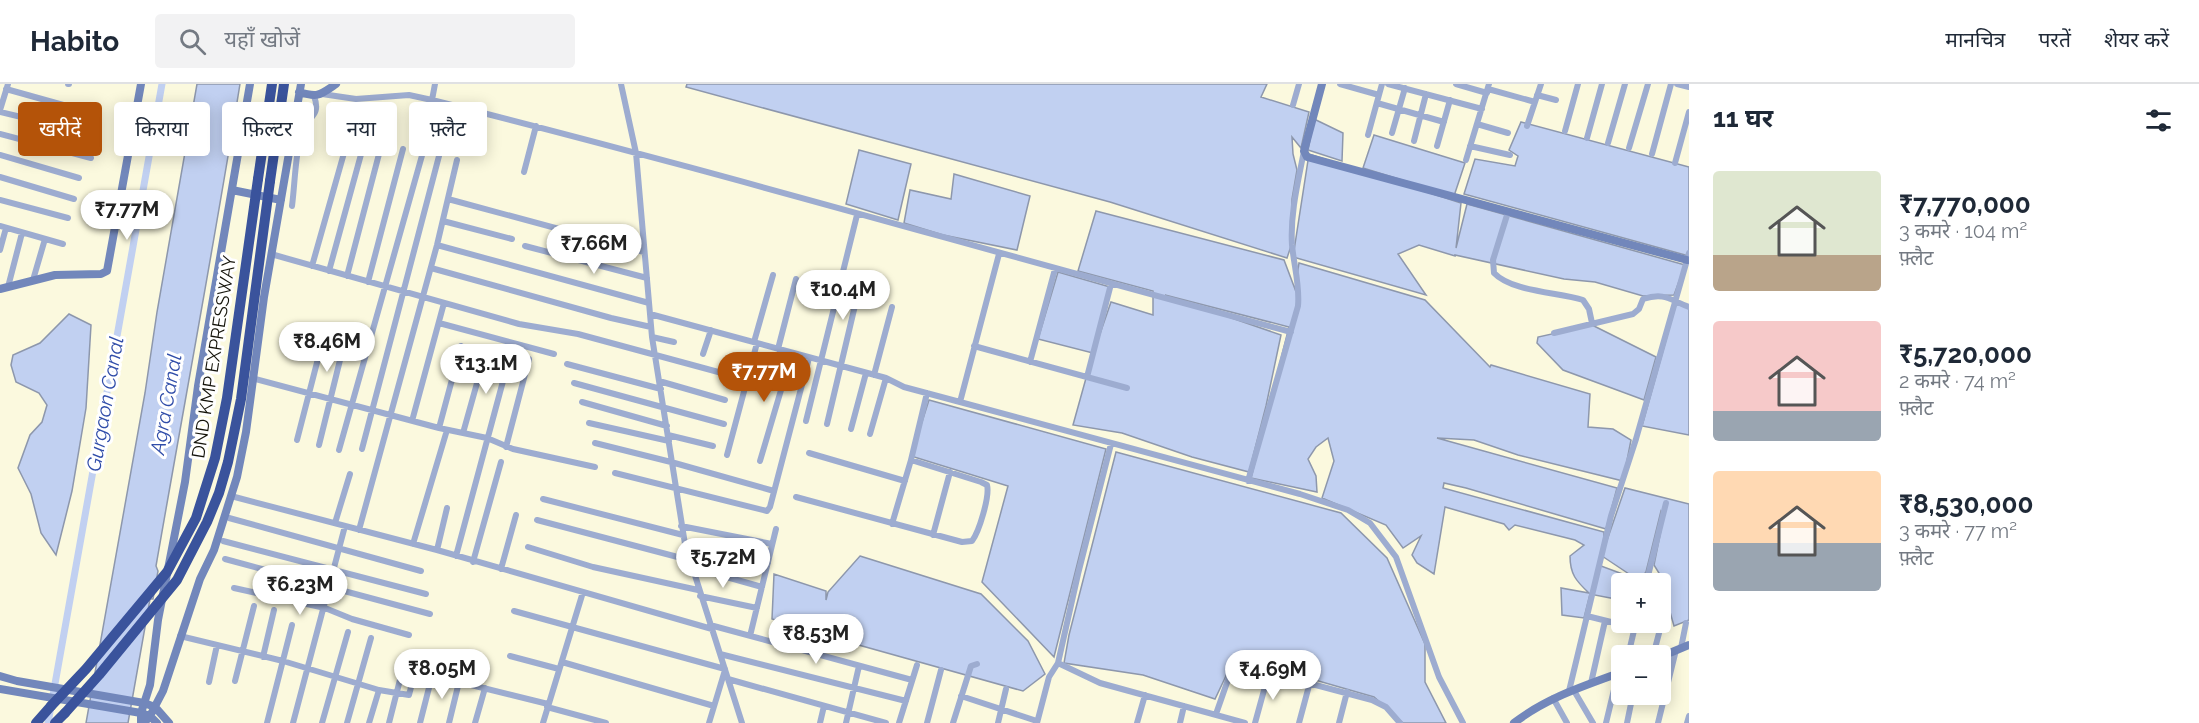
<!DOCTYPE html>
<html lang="hi">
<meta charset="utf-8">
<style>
body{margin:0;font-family:Raleway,"Noto Sans Devanagari",sans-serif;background:#f2f2f3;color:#1f2937;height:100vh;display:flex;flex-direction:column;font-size:22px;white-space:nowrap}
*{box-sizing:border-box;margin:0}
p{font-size:20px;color:#747a83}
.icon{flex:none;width:33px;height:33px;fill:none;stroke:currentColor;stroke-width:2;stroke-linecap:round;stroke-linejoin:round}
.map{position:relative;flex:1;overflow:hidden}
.panel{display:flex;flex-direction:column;background:#fff;width:510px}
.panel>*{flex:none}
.banner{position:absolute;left:18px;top:18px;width:570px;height:54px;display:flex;gap:12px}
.fabs{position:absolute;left:1611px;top:489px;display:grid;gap:12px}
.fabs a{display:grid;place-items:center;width:60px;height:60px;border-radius:6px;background:#fff;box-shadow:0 3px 15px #0003;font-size:30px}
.price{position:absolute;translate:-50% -51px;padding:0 14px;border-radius:21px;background:#fff;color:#222;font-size:20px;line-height:39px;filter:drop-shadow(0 2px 3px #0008)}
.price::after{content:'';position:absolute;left:50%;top:36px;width:18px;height:14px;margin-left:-9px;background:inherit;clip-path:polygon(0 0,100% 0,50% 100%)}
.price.selected{background:#b45309;color:#fff}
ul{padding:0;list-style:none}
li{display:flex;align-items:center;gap:18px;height:150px;padding:0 24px}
li span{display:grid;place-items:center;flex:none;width:168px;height:120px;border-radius:6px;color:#555}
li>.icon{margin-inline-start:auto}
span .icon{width:72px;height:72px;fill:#fffc;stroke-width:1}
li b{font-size:26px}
h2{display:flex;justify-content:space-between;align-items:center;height:72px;padding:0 24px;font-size:26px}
.chip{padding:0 21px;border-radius:6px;background:#fff;box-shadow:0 3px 15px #0003;font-size:21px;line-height:54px}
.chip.selected{background:#b45309;color:#fff}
header{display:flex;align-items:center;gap:36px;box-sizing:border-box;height:84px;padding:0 30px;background:#fff;border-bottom:2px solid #e0e1e3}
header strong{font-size:28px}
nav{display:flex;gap:33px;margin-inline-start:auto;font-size:21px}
.search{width:420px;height:54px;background:#f2f2f3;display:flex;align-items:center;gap:15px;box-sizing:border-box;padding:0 21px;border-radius:6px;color:#747a83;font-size:22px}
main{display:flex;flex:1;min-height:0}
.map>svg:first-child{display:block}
.green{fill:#eee8a1}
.water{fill:#c1d0f1;stroke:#8d97ac;stroke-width:1.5;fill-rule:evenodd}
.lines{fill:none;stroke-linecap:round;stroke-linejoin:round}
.canal{stroke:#c1d0f1;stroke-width:7}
.street{stroke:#9dacd0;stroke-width:6}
.secondary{stroke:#7287bb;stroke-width:8}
.highway{stroke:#3a539c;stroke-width:10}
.highway-bridge{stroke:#3a539c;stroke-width:10}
.labels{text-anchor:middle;stroke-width:6;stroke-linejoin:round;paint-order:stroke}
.street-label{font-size:18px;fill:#14130a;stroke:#fff}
.water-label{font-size:20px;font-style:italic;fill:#304da9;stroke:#fff}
</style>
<header>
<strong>Habito</strong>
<div class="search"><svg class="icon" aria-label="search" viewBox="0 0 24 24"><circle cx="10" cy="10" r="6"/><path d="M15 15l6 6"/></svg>यहाँ खोजें</div>
<nav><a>मानचित्र</a><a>परतें</a><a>शेयर करें</a></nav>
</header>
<main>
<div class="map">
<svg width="1689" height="639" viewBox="0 0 1689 639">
<rect width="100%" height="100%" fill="#fbf9de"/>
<!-- green -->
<path class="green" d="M438,23L467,32L462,59L433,54L427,42Z"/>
<!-- water -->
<path class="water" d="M197,0H240C214,161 184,321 156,482L158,487L153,515H150L128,639H86L145,309L157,228Z
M687,0H1267L1261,13L1309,28L1301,64L1292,53L1293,70L1297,86L1292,115L1291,162L1287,174L1110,118L686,3Z
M1314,35L1343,49L1342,77L1308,66Z
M1521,38L1689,83V172L1464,110L1475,75L1515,82L1518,72L1509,66Z
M1374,51L1465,79L1454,112L1363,84Z
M859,66L911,80L898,136L846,120Z
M1309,70L1461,119L1456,164L1467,120L1685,181L1674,211L1643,212L1595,198L1564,195L1455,171V172L1419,161L1398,170L1426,211L1293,173Z
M954,90L1030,112L1017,166L943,151L904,139L910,106L951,115Z
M1096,127L1284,176L1295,205L1299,179L1425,216L1490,283L1491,281L1590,310L1588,343L1613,345L1631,356L1623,397L1518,371L1474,356L1437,354L1617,404L1606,445L1466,404L1444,399L1443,404L1604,448L1603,468L1625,404L1689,420V536L1674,542L1659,489L1654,481L1664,431L1661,427L1646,488L1639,496L1644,499L1622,500L1621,516L1590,510L1584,534L1562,531L1561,504L1589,509C1576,497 1570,490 1570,472L1584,461L1575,456L1515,441L1509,446L1504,440L1445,423L1434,490L1417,479L1412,471L1421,452L1403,464L1386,441L1322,414L1334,377L1328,354L1316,363L1308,375L1316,392L1317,408L1251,394L1289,243L1165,211L1281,251L1266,322L1249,388L1192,373L1122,349L1073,341L1093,269L1038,255L1058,188L1110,203L1094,267L1111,218L1153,231V207L1078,187ZM1602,472L1635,494L1636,495L1601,482Z
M1676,220L1689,223V351L1642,342Z
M69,230L91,241L86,324L72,407L56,471L41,449L31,410L18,384L30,351L42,338L47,321L39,309L16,298L11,281L13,271L40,259Z
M1592,241L1656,273L1644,316L1563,286L1537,259L1538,253Z
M929,316L1106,365L1054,573L982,498L1008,402L911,372Z
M1116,368L1341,429L1387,474L1425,560V598L1446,639H1403L1374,613L1235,573L1215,615L1143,591L1064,579L1069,551Z
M860,472L981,510L1028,557L1045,590L1023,607L830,553L817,548L772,535L774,490L826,507V516L828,508Z"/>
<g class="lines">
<!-- canal -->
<path class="canal" d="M48,639L162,0"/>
<!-- street -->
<path class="street" d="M68,0H69
M621,0L636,69L652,253L685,460L742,639
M1340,0L1379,11
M1388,0L1482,25
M1456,0L1487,9
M1677,0L1689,3
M6,5L99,31
M1488,5L1535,18
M322,10L356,15L409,11L432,16C720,88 1004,172 1291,248
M1537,11L1556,16
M432,16L435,0
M1377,19L1444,38
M1293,21L1299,0
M0,26L8,0
M0,28L88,49
M1477,40L1508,49
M1527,42L1541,0
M1565,47L1578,0
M1392,49L1405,4
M0,50L91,74
M1368,51L1382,0
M1587,54L1602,0
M1414,57L1426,10
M1608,59L1625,0
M1437,62L1450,16
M1470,62L1510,71
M1629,64L1648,0
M1652,70L1671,0
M0,71L79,94
M1466,76L1489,0
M1675,79L1689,28
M524,88L536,42
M0,93L74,115
M448,115L644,168
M0,116L68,134
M292,122C295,99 295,73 301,50C306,32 322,34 314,12
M1508,128L1493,176L1494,189C1512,208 1559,208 1583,216L1589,225L1592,239
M443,137L512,155
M0,142L63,160
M437,161L649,219
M525,162L647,194
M0,166L6,144
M271,170L519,240L578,250L733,292
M999,170L960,318L1300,410L1348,426L1370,439L1396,473L1439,593L1463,639
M312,182L346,62L356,15
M431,184L611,234L651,243
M329,187L368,45
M347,192L384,51
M33,196L45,155
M368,198L403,65
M8,203L22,149
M650,230L886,294L904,303L960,318
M439,239L554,270
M1554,249L1633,230L1639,225L1643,215C1665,208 1670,216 1689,223
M652,253L674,258
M754,258L773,191
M974,262L1127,304
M778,265L796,195
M703,270L711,246
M1030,278L1055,185
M567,280L661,305
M874,291L892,223
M1087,293L1111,200
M252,294L439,344L487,354L513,365L595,383
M659,297L725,316
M574,299L724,340
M582,318L667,342
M412,337L444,219
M806,337L857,131
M589,339L669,357
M827,340L857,213
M439,344L461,262
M851,345L866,289
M463,349L486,267
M870,350L886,294
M668,351L713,362
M297,356L321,263
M595,359L671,378L774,407
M319,361L342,268
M506,363L529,275
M362,365L439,72
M339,366L423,68
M809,369L905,397
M727,371L757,259
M760,377L792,269
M615,389L767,427L770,423L809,274
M1248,397L1298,222C1300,202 1294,182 1292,161C1290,130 1298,98 1304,67
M231,412L437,466L712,545
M796,413L962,458L972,457C979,448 990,412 987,401L981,398L911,376
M543,415L683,451
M229,434L421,487
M537,436L689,476
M335,439L350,390
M892,440L911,376L927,309
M681,442L772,460
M359,446L437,161L457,76
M933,451L950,388
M223,457L426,510
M413,460L447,346
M685,460L708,464L768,479
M528,463L593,483L698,506
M437,466L447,424
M456,472L513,260
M225,475L430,530
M473,478L501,378
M691,483L762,503
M501,485L516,431
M1646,500L1666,419
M234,504L325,524L352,535L409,551
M700,512L757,524
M514,527L725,585
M1587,532L1635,544
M710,541L912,596
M180,552L283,577L379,606L409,611L416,584L459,598L548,620
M750,552L776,445
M1681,564L1686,539
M720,570L906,617
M510,572L559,585
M1628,572L1636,538
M1653,572L1663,534
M263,573L274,526
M562,578L714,622
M1058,579L1100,599L1245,639
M728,595L886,639
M235,597L254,522
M209,598L217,561
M1591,599L1605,537
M1573,605L1593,639
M1569,607L1611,432L1636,355L1689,169
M961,612L1037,637
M1553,614L1567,639
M547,623L606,639
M1216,630L1230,590L1234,582L1240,581L1372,616L1386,623L1400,639
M267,639L292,541
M293,639L345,442
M322,639L348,548
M347,639L371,554
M369,639L379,606
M389,639L404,580
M420,639L433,588
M449,639L459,598
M475,639L485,604
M543,639L583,508
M709,639L725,586
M820,639L824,622
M846,639L859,582
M899,639L917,581
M927,639L941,586
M953,639L971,582L977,580
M998,639L1006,605
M1037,639L1049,593L1058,579L1078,490L1111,360
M1137,639L1145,611
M1180,639L1184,622
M1255,639L1269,588
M1299,639L1310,598
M1339,639L1347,608
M1606,639L1618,589
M1627,639L1633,610
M1658,639L1676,566
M1687,639L1689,632"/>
<!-- secondary -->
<path class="secondary" d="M1322,0L1304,67L1307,73L1687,176
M299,8C318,14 320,11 336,0
M232,106L281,116
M0,205L55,191L101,190L107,187L141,0
M1660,573L1689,561
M0,592L17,597L144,619L155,623L169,639
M0,605L141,629L150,632L157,639
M141,639V629L150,601L158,536L185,398L198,302L250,0
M144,639L150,632L163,607L200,495L214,466L237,393L246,348L264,213L301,0
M1514,639C1546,614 1584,602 1622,588"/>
<!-- highway -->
<path class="highway" d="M258,95L272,0
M270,97L284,0
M36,639L51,622
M55,639L65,629"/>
<!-- highway-bridge -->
<path class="highway-bridge" d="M51,622L86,585L167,488L196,434L215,374L227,314L258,95
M65,629L99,591L177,496L207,438L219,409L228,378L241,315L270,97"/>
</g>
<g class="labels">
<!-- street labels -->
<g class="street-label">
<text transform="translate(214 273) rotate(-81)" y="6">DND KMP EXPRESSWAY</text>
</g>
<!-- water labels -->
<g class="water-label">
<text transform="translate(105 320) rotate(-80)" y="7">Gurgaon Canal</text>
<text transform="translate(166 320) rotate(-80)" y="7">Agra Canal</text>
</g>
</g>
</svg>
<div class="fabs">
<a>+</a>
<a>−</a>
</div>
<b class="price" style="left:127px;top:157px">₹7.77M</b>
<b class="price" style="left:594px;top:191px">₹7.66M</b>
<b class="price" style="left:843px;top:237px">₹10.4M</b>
<b class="price" style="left:327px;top:289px">₹8.46M</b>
<b class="price" style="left:486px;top:311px">₹13.1M</b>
<b class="price selected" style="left:764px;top:319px">₹7.77M</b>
<b class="price" style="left:723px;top:505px">₹5.72M</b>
<b class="price" style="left:300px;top:532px">₹6.23M</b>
<b class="price" style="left:816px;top:581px">₹8.53M</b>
<b class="price" style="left:442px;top:616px">₹8.05M</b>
<b class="price" style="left:1273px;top:617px">₹4.69M</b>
<div class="banner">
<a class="chip selected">खरीदें</a>
<a class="chip">किराया</a>
<a class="chip">फ़िल्टर</a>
<a class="chip">नया</a>
<a class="chip">फ़्लैट</a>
</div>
</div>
<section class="panel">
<h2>11 घर<svg class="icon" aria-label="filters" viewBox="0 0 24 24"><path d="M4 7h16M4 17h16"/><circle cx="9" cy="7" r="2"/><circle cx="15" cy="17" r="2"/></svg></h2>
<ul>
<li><span style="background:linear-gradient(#dfe7d0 70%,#b9a48a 0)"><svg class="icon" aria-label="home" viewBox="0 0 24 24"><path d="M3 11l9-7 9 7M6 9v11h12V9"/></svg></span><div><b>₹7,770,000</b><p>3 कमरे · 104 m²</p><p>फ़्लैट</p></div></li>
<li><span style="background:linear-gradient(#f6c9c9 75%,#9aa5b1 0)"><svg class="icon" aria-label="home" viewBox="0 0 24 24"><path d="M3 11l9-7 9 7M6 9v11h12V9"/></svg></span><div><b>₹5,720,000</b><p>2 कमरे · 74 m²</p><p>फ़्लैट</p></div></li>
<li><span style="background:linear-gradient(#ffd9b3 60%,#9aa5b1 0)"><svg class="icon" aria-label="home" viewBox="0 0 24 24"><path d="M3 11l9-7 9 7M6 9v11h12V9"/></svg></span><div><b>₹8,530,000</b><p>3 कमरे · 77 m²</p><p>फ़्लैट</p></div></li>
</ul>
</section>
</main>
